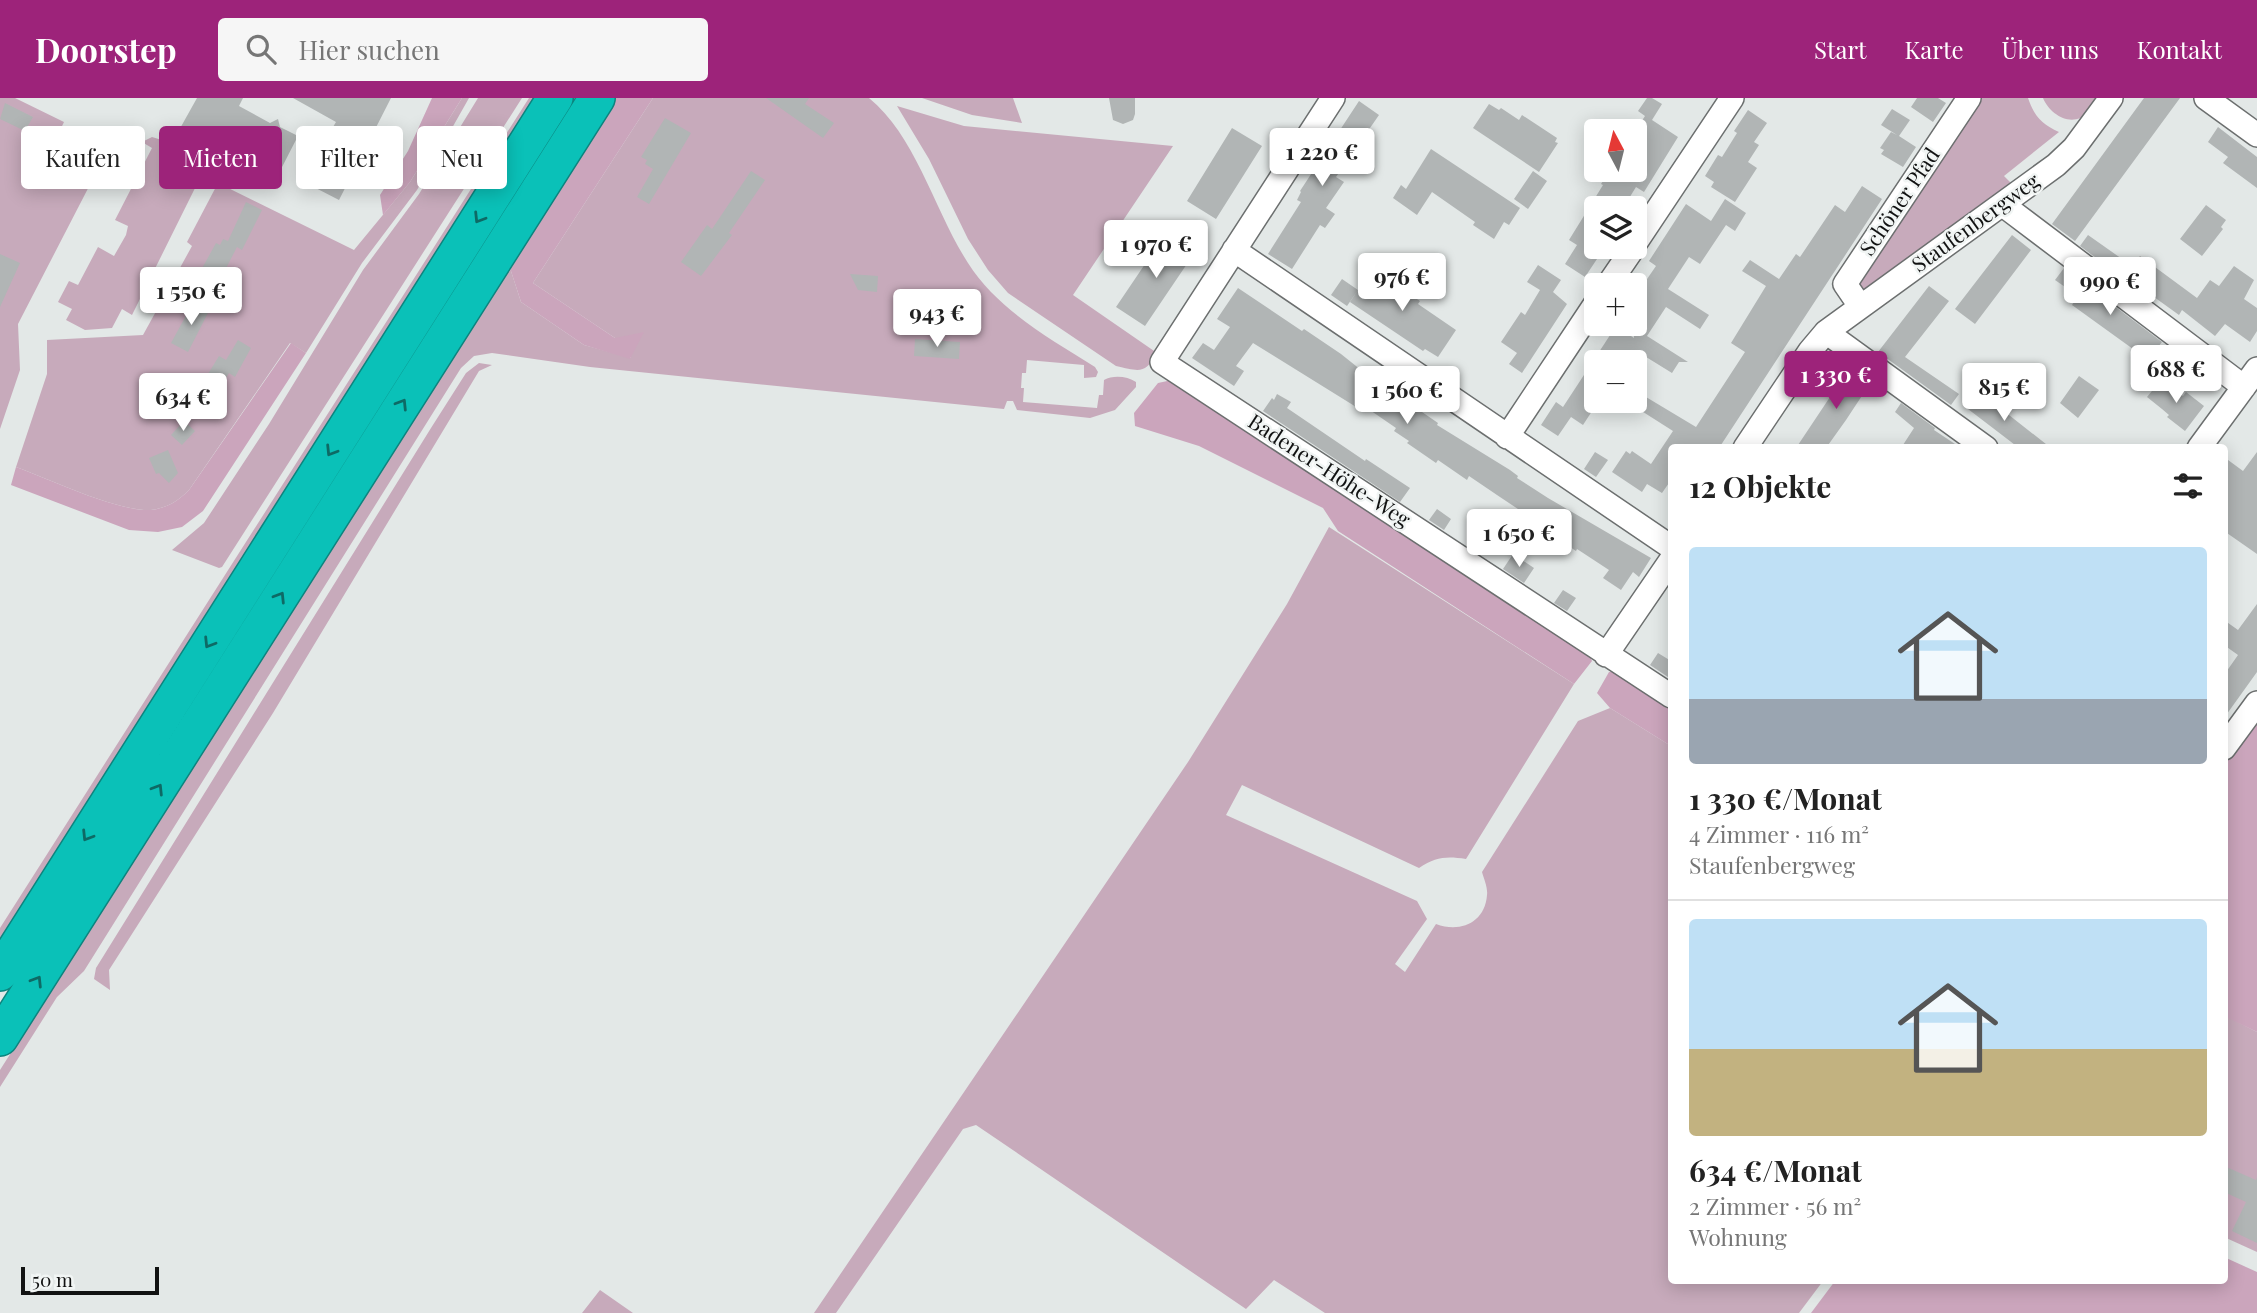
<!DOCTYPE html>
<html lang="de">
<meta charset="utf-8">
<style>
body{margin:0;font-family:"Playfair Display",serif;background:#f6f6f6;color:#222;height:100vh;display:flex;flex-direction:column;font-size:26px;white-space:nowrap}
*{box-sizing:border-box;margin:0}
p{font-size:23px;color:#767676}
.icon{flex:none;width:38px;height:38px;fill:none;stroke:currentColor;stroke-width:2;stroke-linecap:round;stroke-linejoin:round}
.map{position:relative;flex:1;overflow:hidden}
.drawer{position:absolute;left:1668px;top:346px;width:560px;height:840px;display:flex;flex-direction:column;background:#fff;border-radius:7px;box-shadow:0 4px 18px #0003}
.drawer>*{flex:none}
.banner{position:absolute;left:21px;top:28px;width:665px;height:63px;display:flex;gap:14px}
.needle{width:46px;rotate:353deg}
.fabs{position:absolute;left:1584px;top:21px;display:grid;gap:14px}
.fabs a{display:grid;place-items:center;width:63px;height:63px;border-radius:7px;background:#fff;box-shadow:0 4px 18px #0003;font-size:35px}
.scale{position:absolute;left:21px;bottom:18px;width:138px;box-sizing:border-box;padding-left:7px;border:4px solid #111212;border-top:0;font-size:19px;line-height:24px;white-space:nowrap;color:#111212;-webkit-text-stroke:5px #f1f5f4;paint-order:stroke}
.price{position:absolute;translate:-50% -60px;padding:0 16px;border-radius:7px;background:#fff;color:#222;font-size:23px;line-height:46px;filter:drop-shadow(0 2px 4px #0008)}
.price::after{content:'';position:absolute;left:50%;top:42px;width:21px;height:16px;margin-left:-10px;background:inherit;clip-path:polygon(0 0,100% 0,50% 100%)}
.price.on{background:#9d237a;color:#fff}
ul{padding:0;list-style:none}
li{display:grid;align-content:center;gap:14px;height:371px;padding:0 21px}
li+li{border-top:2px solid #e0e0e0}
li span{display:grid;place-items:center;height:217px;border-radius:7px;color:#555}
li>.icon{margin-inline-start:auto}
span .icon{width:126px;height:126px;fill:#fffc;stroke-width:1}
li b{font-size:30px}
h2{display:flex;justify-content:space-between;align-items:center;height:84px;padding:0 21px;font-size:30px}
.chip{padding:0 24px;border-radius:7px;background:#fff;box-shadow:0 4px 18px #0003;font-size:24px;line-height:63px}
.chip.on{background:#9d237a;color:#fff}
header{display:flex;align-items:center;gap:42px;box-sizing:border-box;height:98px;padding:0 35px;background:#9d237a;color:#fff}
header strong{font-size:33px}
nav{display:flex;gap:38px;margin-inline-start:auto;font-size:24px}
.search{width:490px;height:63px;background:#f6f6f6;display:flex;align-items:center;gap:18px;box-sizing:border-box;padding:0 24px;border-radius:7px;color:#767676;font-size:26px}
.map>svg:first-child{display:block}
.green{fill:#c7aabb}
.forest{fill:#cba5bc}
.building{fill:#b1b5b5}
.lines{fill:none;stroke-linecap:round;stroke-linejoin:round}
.minor-casing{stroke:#6c6f6f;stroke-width:26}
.highway-casing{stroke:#0c847e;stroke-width:38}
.minor{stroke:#fff;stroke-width:23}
.highway{stroke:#0ac1b8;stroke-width:35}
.oneway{stroke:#0e6a65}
.labels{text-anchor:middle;stroke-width:5;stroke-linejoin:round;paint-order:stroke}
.street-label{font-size:21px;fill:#111212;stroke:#f1f5f4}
</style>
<header>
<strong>Doorstep</strong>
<div class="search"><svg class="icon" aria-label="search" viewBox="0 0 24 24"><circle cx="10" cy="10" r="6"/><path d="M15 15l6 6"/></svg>Hier suchen</div>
<nav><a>Start</a><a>Karte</a><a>Über uns</a><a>Kontakt</a></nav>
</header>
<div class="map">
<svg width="2257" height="1215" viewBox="0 0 2257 1215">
<rect width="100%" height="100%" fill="#e3e8e7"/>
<!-- green -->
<path class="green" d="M0,0H15L64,24L51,51L97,73L18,226L20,272L0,331Z
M462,0H469L417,92L362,165L306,255L290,245L189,392C178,403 167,410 151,412C118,414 49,381 16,369L47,276V242L143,237L192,148L187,144L218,85L354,152L410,84Z
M478,0H522L222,469L219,470L172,452L204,425L269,326L363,172L419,96Z
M529,0H540L0,853V830Z
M653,0H869C916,38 935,114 968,165C998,212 1049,240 1095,269L1098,274L1096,279L1084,280V267L1027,262L1026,275H1022L1021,290H1024L1023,304L1097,310L1099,297H1103L1104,282C1113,277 1127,278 1136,284V289L1115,312L1090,320L1017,312L1013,303H1007L1004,311L590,269L492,255L474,258L461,270L84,873L57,899L0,989V972L510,170L521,204L584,247L631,260L615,240L533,185Z
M922,0H1013L1022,25L972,17Z
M1979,0H2028C2034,18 2042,26 2059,34L2004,78L2014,88L1863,196L1855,185Z
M2043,0H2098C2095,5 2092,11 2088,14C2073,31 2050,17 2043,0Z
M897,8L964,28L1173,48L1073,197L1157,255C1145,277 1139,273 1116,268L1008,195L988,172L968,141L929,61Z
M152,39L165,43L193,57L190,63L202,76L132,217L122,211L112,230L85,232L66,222L72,211L58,204L69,183L78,187L98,149L114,158L126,137L128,128L115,122L152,50L142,44Z
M479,265L492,267L479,273L273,615L109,872L110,892L94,881L96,870L431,330L466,275Z
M1329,429L1574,586L1466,761C1446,758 1436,759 1419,770L1242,687L1226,717L1417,803L1427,821L1395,866L1405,874L1436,826C1460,835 1485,825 1487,797C1488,790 1484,781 1482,774L1578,623L1610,610L1671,648V1183H1823L1799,1215H1325L1274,1182L1246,1211L976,1027L963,1031L836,1215H814L1188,664L1287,506Z
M2224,917L2257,934V1154L2224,1139Z
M600,1192L633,1215H582Z"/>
<!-- forest -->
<path class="forest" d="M432,0H462L410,84L383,117L380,97L408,53Z
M616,0H653L533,185L615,240L644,234L630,261L584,247L521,204L510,170Z
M291,245L306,255L203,413L182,429L158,434L129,432L11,387L16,369C49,381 118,414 151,412C167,410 178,403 189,392Z
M1172,282L1255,340L1588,554L1592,563L1574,586L1338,433L1323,410L1199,348L1135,328L1134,315L1158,285Z
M1609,574H1617L1671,607V648L1610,610L1597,595Z
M2257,619V934L2224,918V664Z
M2224,1159L2257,1174V1215H1811L1835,1183H2224Z"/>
<!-- building -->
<path class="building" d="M197,0H243L239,8L270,25L278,21L280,29L298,38L281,71L253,57L255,53L229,40L224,50L217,46L215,49L204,43L202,47L178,34Z
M293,0H391L339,102L306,85L335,31L333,29L336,24Z
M766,0H809L805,6L834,25L823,40Z
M1109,0H1135V16L1133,22L1123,26L1113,22Z
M1647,0H1652L1662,6L1652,22L1678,39L1644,94L1636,89L1623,110H1596V146L1591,153L1599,158L1585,179L1565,166L1577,147L1569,142L1603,87L1601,86L1610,72H1634V35L1645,18L1638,13Z
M1917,0H1938L1946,5L1933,24L1911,9Z
M2144,0H2180L2075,143L2052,126Z
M1359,3L1379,17L1336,79L1344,84L1326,110L1335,116L1325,130L1320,127L1292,171L1268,156L1301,104L1297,102L1301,94L1300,93Z
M5,5L33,19L25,33L0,21Z
M1489,6L1499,12L1501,10L1519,22L1522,17L1557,40L1555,44L1558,45L1539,74L1473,30Z
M1892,11L1910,22L1899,38L1916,49L1903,69L1881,56L1884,52L1880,50L1891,34L1897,37L1881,27Z
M1748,12L1767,25L1754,44L1759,47L1748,64L1757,70L1735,104L1711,89L1714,84L1705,78L1718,57L1722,59L1737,35L1734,33Z
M665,20L691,35L649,106L637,99L653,71L645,66L647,62L641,59Z
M2218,29L2257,59V90L2223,65L2228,59L2208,44Z
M1232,30L1262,48L1216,121L1187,103Z
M1431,51L1520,110L1509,127L1504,124L1494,141L1473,127L1475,124L1432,94L1417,117L1393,100L1401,87L1406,91Z
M751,73L765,82L729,135L732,137L701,178L681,164L707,127L712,131Z
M1533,73L1547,83L1528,111L1514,101Z
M1862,88L1882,101L1719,350H1671V382L1662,395L1647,386L1642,394L1612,374L1626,353L1630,356L1632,353L1651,366L1673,333L1629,305L1634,303L1636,293L1696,329L1745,254L1731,245L1766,188L1742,173L1750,162L1779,181L1796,156L1800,159L1835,107L1845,114Z
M1725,101L1746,115L1735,133L1726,127L1700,166L1689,159L1668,191L1709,217L1700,231L1666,209L1647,238L1688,264H1679L1672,275L1638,254L1632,264H1596V307L1583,327L1571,319L1558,338L1541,327L1556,304L1563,309L1616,228L1634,240V200L1656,168L1649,163L1686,106L1711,123Z
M246,104L262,112L242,152L237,149L219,184L200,174L216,145L220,147L223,141L228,143Z
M2206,107L2226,122L2221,129L2223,131L2202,158L2180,141Z
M1166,135L1195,154L1145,228L1116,209Z
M2012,137L2031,152L1975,226L1955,211Z
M2088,137L2132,168L2140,158L2197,200L2210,182L2219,188L2234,168L2254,182L2244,201L2257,210V233L2250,244L2225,226L2215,238L2182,212L2179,217L2125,178L2129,172L2123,180L2080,148Z
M0,156L20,165L0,209Z
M1538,167L1561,182L1553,194L1567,206L1522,275L1509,266L1517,255L1501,244L1521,214L1525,217L1540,192L1527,184Z
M1374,168L1396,183L1394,186L1420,203L1418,206L1456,232L1438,259L1425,251L1423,253L1350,204Z
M2064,170L2162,244L2158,249L2161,251L2151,264L2072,207L2078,198L2055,182Z
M850,176L878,178L877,194L858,192Z
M1342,181L1358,192L1347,208L1331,197Z
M1929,188L1949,203L1905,259L1959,296L1951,307L1878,254Z
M1238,190L1302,233L1304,231L1341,256L1361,272L1438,325L1437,327L1510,372L1518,378L1517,380L1548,400L1651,460L1639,479L1633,474L1621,492L1603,480L1609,472L1577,451L1576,453L1525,419L1527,417L1497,397L1469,378L1467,382L1438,362L1436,365L1407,345L1409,343L1394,333L1396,330L1364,308L1361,312L1253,245L1236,268L1244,273L1234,288L1192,260L1203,245L1214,252L1230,229L1217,221Z
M194,203L210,211L188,254L171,245Z
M915,241L960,244L959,261L914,258Z
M238,242L251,250L235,279L229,275L223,285L208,276L219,258L226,262Z
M1850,269L1871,284L1846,322L1826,350H1796Z
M2079,278L2099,292L2078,320L2060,305Z
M2161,282L2183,298L2186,294L2204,308L2185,333L2167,319L2169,317L2162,311L2147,299Z
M1982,291L1998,303L1995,306L2051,350H2019L1968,311Z
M1277,296L1291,304L1287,310L1365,363L1366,361L1410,390L1400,404L1263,313L1272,300L1274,302Z
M1901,305L1935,330L1934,332L1961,350H1901L1914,330L1895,314Z
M184,323L195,333L182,347L171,337Z
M168,352L178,375L169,385L159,375L156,376L149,360Z
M1595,354L1608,362L1596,379L1584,371Z
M2257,354V456L2224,433V359L2243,373Z
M1437,411L1451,421L1444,432L1429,422Z
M1513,456L1534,470L1524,485L1503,471Z
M1563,492L1576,500L1567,513L1554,505Z
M2257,506V574L2224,620V577L2238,557L2224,547V522L2238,532Z
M1658,555L1671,563V581L1650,567Z
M2224,1068L2256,1082L2257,1079V1145L2232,1133L2246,1104L2224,1094Z"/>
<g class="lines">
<defs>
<path id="minor" d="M1333,0L1162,264L1671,598
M2206,0L2257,37
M2003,107L2244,289
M1634,147L1732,0
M1234,152L1671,449
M1608,187L1634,149
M1860,208L1845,186L1969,0
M1826,234L1986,350
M1507,339L1596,205
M1745,350L1810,253L1826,234L2056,67L2074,50L2111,0
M2199,350L2257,271
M1606,557L1671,462
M2224,650L2257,605"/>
<path id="highway" d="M0,875L555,0
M0,940L597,0"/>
</defs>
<!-- minor casing -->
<use href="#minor" class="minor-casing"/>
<!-- highway casing -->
<use href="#highway" class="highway-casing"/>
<!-- minor -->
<use href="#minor" class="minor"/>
<!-- highway -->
<use href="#highway" class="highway"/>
</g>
<!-- one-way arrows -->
<defs><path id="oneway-chevron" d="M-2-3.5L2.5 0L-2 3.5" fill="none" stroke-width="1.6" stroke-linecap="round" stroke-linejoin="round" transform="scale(1.75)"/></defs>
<g class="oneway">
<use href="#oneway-chevron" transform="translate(479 120) rotate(122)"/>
<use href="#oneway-chevron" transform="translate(402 306) rotate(-58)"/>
<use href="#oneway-chevron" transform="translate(331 353) rotate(122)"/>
<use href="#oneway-chevron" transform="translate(280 499) rotate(-58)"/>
<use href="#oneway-chevron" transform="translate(209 545) rotate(122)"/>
<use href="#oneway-chevron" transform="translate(158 691) rotate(-58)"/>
<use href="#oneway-chevron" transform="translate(87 738) rotate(122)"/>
<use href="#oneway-chevron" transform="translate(37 883) rotate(-58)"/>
</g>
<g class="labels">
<!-- street labels -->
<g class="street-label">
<text transform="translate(1900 104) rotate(-56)" y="7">Schöner Pfad</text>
<text transform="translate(1976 125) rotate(-36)" y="7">Staufenbergweg</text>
<text transform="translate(1329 373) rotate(33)" y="7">Badener-Höhe-Weg</text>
</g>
</g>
</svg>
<div class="fabs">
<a><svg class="needle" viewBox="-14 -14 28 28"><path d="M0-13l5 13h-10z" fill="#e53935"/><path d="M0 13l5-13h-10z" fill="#767676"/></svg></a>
<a><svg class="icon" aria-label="layers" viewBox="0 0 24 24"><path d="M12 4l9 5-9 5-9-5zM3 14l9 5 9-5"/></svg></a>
<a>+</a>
<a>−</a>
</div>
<div class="scale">50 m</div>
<b class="price" style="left:1322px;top:90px">1 220 €</b>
<b class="price" style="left:1156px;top:182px">1 970 €</b>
<b class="price" style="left:1402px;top:215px">976 €</b>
<b class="price" style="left:2110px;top:219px">990 €</b>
<b class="price" style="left:191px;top:229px">1 550 €</b>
<b class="price" style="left:937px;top:251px">943 €</b>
<b class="price" style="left:2176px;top:307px">688 €</b>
<b class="price on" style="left:1836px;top:313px">1 330 €</b>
<b class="price" style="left:2004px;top:325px">815 €</b>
<b class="price" style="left:1407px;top:328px">1 560 €</b>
<b class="price" style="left:183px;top:335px">634 €</b>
<b class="price" style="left:1519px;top:471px">1 650 €</b>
<div class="banner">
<a class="chip">Kaufen</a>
<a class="chip on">Mieten</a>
<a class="chip">Filter</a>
<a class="chip">Neu</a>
</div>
<section class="drawer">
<h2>12 Objekte<svg class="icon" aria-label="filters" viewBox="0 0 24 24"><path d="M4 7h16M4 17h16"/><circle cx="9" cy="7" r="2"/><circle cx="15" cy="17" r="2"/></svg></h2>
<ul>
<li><span style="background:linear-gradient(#bfe0f5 70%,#9aa5b1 0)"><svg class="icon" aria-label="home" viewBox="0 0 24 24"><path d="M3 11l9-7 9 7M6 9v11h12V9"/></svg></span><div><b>1 330 €/Monat</b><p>4 Zimmer · 116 m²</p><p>Staufenbergweg</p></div></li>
<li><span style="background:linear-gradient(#bfe0f5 60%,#c2b280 0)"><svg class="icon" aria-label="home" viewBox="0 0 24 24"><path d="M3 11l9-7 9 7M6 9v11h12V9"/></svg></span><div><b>634 €/Monat</b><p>2 Zimmer · 56 m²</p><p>Wohnung</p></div></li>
</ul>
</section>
</div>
